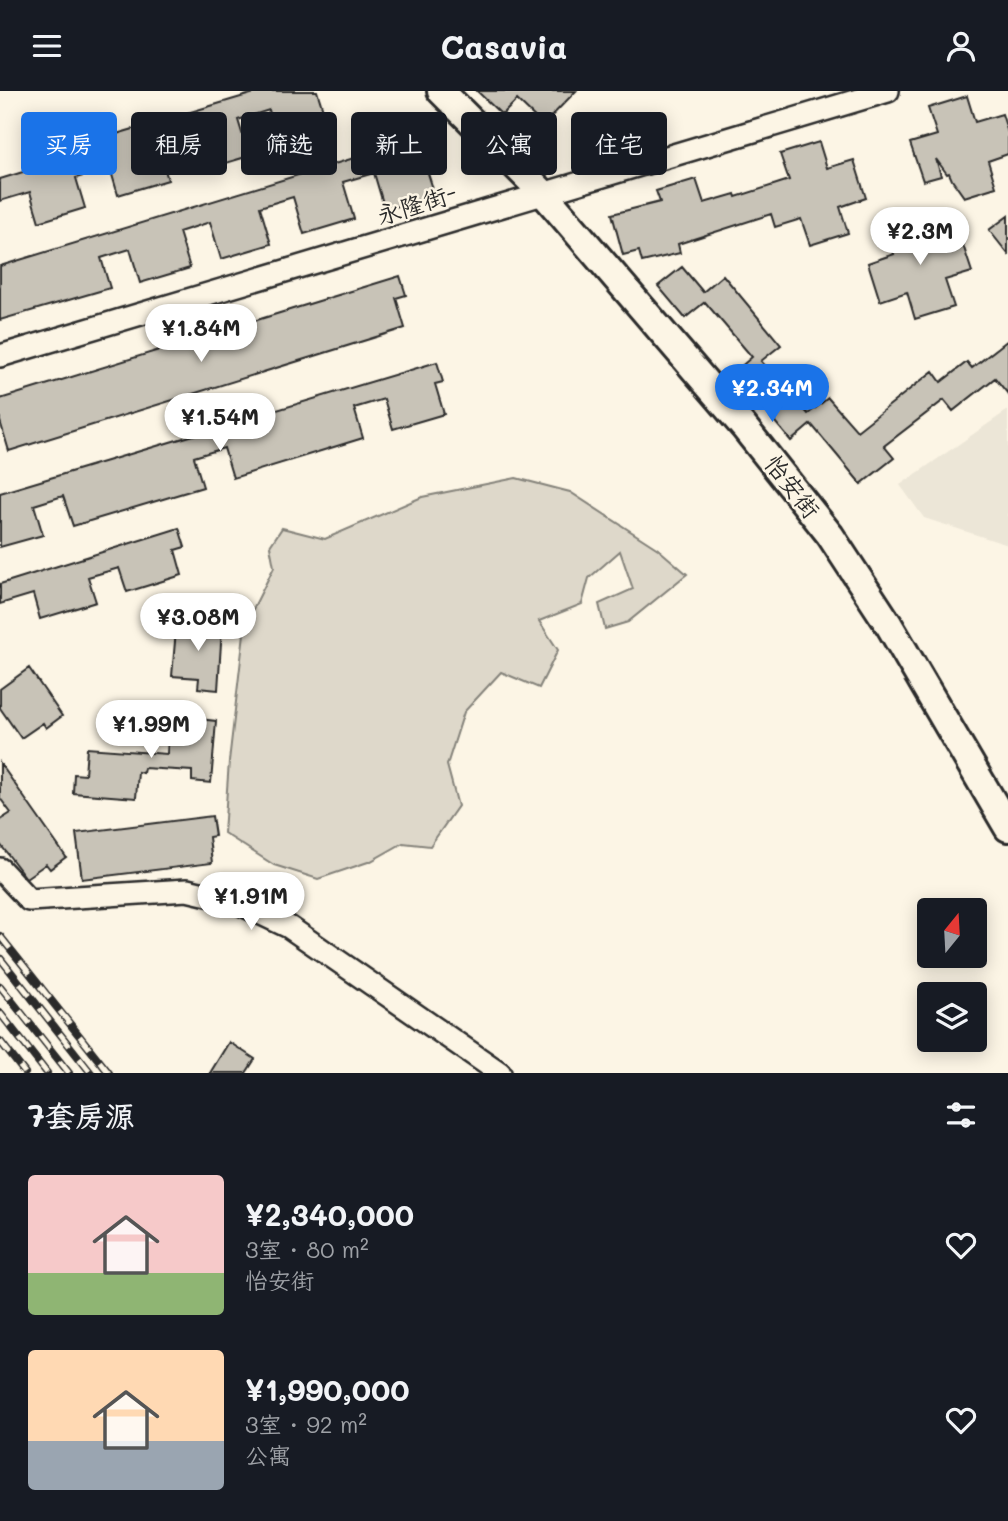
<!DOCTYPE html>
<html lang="zh">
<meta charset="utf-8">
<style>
body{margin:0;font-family:Mali,"LXGW WenKai TC",sans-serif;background:#20242c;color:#f1f3f6;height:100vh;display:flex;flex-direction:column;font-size:26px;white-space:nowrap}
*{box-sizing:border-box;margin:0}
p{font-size:23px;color:#9ea1a6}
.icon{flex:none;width:38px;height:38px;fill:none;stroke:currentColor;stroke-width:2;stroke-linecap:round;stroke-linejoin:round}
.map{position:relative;height:982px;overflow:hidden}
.side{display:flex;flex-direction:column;background:#171b24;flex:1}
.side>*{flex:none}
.banner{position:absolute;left:21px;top:21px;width:966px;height:63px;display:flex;gap:14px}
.needle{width:46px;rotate:18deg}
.controls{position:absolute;left:917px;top:807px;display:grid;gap:14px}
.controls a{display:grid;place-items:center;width:70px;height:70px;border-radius:7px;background:#171b24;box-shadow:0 4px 18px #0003;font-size:35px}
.price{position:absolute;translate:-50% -60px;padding:0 16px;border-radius:24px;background:#fff;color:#222;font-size:23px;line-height:46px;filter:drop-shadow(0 2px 4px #0008)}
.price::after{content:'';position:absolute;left:50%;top:42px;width:21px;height:16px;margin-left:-10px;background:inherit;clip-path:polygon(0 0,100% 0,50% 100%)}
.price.active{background:#1a73e8;color:#fff}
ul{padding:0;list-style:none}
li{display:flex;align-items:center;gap:21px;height:175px;padding:0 28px}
li span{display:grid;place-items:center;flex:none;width:196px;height:140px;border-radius:7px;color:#555}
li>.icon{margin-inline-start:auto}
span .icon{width:84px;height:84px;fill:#fffc;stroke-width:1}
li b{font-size:30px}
h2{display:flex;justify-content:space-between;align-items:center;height:84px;padding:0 28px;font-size:30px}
.tag{padding:0 24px;border-radius:7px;background:#171b24;box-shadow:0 4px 18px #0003;font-size:24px;line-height:63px}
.tag.active{background:#1a73e8;color:#fff}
header{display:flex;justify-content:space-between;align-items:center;height:91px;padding:0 28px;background:#171b24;font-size:32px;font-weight:700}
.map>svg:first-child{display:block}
.built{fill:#ece6d7}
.green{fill:#ded8ca;stroke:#84827a;stroke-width:2}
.building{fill:#c8c3b7;stroke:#2b2b2b;stroke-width:2}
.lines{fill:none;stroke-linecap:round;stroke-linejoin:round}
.minor-casing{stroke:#2b2b2b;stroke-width:26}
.tertiary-casing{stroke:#2b2b2b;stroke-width:32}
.minor{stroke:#fcf5e5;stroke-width:21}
.tertiary{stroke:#fcf5e5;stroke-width:26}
.rail-casing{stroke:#2b2b2b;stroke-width:8}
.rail{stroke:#fcf5e5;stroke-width:5;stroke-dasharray:16;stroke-linecap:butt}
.labels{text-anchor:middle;stroke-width:5;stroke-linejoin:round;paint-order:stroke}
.street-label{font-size:24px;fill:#2b2b2b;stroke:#fcf5e5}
</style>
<header><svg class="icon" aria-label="menu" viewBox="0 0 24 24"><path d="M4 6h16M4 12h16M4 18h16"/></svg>Casavia<svg class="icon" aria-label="person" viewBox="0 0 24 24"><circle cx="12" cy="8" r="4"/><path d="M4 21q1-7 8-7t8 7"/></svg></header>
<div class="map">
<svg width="1008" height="982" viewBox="0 0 1008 982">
<rect width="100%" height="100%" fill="#fcf5e5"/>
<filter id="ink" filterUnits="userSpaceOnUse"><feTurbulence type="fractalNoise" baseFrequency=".0143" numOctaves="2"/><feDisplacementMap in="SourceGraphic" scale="14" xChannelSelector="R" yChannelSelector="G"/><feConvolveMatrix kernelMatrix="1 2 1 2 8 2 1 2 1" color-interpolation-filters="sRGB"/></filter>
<g filter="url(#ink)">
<!-- built -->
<path class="built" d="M1008,319V454L924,427L900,394Z"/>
<!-- green -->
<path class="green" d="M516,387L570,401L658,458L687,483L628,531L605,538L599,513L633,498L620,460L589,487L582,513L539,530L558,559L539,597L501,581L464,621L447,674L458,715L430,755L403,752L371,770L318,788L274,774L224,742L229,670L245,534L274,476L270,455L282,437L325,448L422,406Z"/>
<!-- building -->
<path class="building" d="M261,0H317L330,41L280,56L269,19L238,29L249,65L199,80L188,43L157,52L168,89L118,104L110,77L76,87L85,117L39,131L30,101L0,110V88L95,59L93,50Z
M477,0H576L543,34L517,9L502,24Z
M967,5L975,31L1002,23L1008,42V63L988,70L996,96L964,106L952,89L949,82L947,83L936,68L941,85L923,90L910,52L937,44L928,17Z
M426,45L432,64L423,67L435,104L385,119L374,82L343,91L354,128L304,143L293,106L260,116L271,153L221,168L210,131L179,141L190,177L140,192L130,158L101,167L110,197L0,229V175Z
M819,51L827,77L854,69L866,107L840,116L848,142L810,154L801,128L775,136L771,123L678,153L680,162L642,171L639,160L623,164L612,123L660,111L656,100L696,88L704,112L735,103L736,106L789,89L780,63Z
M924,125L933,151L959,142L972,181L945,189L954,216L915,228L907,201L880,210L868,172L894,163L886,137Z
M1008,125V163L989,139Z
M682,176L703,201L723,184L781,254L761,270L808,323L828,307L857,340L933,280L941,291L967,271L972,277L1008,249V303L995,287L953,320L944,309L884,355L894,367L861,393L811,333L791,350L760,313L759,314L732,283L752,266L705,211L685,227L658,195Z
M400,185L406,204L396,207L405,237L9,360L0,330V308Z
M437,271L443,291L435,293L444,323L393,338L384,308L354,317L363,347L233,387L224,357L194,366L203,396L73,435L63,405L34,414L43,444L0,456V402Z
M179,437L185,456L175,459L182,484L127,501L119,477L88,486L96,511L40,528L33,503L0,513V493Z
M177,527L197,528L196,534L222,536L218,599L198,597L199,587L172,585Z
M29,577L62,625L46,637L43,632L21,647L0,617V598Z
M170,620L190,622V627L216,630L211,692L192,690V680L144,677L143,682L138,681L136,707L73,702L74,683L85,684L87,657L167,663Z
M0,672L66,766L50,778L46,773L26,787L0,753V729L11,722L0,707Z
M212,725L215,745L209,746L212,772L82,788L76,742Z
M229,951L255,968L246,982H210Z"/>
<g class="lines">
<defs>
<path id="minor" d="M0,265L888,0
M0,778L29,809L187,799L234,810L289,836L500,982"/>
<path id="tertiary" d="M441,0L544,103L744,336L830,444L889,534L1008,737"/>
</defs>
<!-- minor casing -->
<use href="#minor" class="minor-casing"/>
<!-- tertiary casing -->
<use href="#tertiary" class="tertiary-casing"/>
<!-- minor -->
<use href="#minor" class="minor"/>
<!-- tertiary -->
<use href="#tertiary" class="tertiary"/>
<defs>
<path id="rail" d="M0,845L109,982
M0,867L91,982
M0,895L69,982
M0,922L47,982
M0,950L25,982"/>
</defs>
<!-- rail casing -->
<use href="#rail" class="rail-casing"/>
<!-- rail -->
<use href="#rail" class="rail"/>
</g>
</g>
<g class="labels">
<!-- street labels -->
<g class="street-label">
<text transform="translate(417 114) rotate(-17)" y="8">永隆街-</text>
<text transform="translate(792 396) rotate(52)" y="8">怡安街</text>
</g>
</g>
</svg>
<div class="controls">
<a><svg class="needle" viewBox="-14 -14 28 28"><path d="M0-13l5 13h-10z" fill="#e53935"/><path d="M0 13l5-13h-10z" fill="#9ea1a6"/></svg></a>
<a><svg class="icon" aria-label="layers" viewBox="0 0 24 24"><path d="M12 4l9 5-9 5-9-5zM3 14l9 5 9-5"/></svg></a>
</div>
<b class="price" style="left:920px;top:176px">¥2.3M</b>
<b class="price" style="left:201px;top:273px">¥1.84M</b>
<b class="price active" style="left:772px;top:333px">¥2.34M</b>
<b class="price" style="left:220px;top:362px">¥1.54M</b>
<b class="price" style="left:198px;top:562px">¥3.08M</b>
<b class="price" style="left:151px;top:669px">¥1.99M</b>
<b class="price" style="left:251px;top:841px">¥1.91M</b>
<div class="banner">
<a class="tag active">买房</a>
<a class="tag">租房</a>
<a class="tag">筛选</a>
<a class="tag">新上</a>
<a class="tag">公寓</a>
<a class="tag">住宅</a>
</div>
</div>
<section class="side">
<h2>7套房源<svg class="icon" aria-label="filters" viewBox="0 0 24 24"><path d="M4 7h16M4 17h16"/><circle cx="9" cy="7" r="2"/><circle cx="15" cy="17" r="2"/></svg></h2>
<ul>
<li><span style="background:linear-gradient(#f6c9c9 70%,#8fb573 0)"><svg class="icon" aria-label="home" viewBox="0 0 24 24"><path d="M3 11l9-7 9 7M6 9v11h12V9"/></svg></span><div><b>¥2,340,000</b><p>3室 · 80 m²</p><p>怡安街</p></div><svg class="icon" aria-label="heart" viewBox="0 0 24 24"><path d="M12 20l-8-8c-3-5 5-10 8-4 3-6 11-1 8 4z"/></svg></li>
<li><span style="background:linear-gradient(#ffd9b3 65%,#9aa5b1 0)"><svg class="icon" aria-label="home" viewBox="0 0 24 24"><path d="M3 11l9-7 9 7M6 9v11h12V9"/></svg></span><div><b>¥1,990,000</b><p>3室 · 92 m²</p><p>公寓</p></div><svg class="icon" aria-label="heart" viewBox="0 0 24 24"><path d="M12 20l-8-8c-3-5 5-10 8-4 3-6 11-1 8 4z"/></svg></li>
</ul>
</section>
